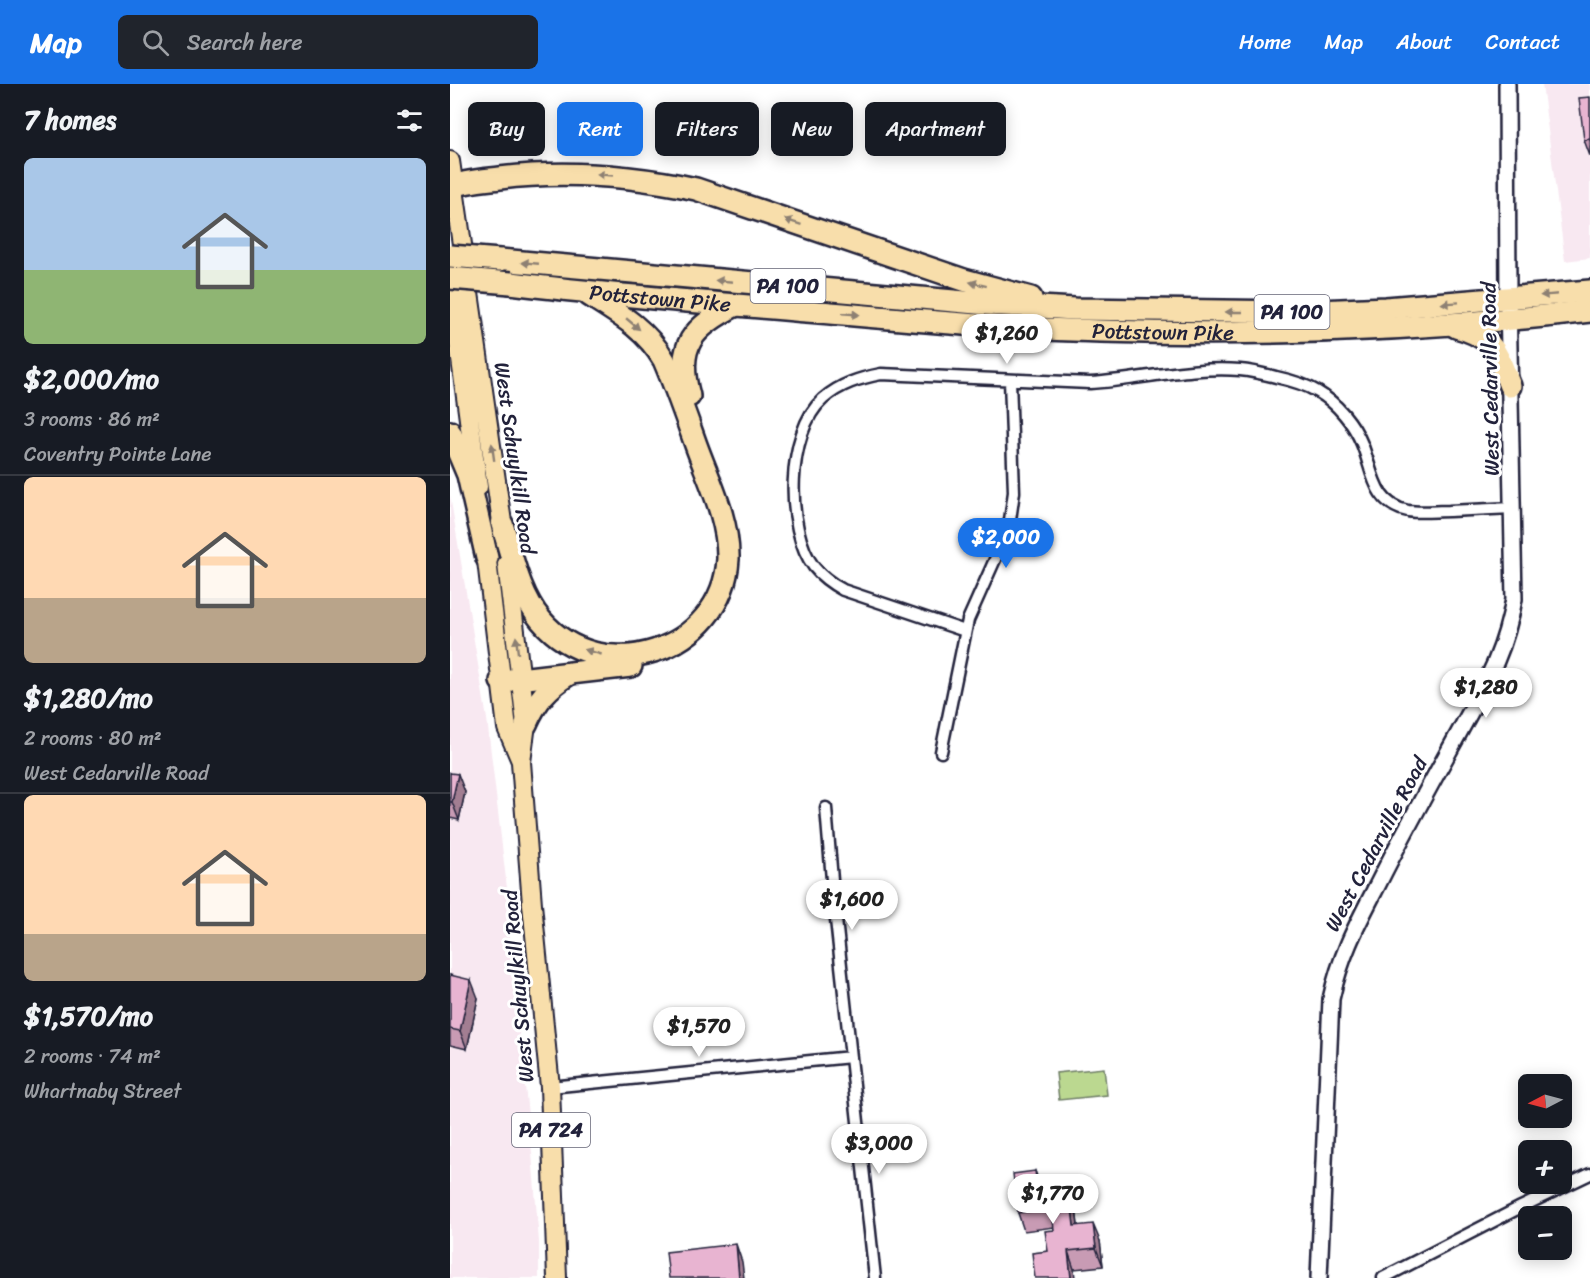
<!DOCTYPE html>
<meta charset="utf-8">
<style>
body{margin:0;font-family:Sriracha,sans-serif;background:#20242c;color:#f1f3f6;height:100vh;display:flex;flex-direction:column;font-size:22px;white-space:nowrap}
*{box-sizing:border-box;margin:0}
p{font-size:20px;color:#9ea1a6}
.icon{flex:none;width:33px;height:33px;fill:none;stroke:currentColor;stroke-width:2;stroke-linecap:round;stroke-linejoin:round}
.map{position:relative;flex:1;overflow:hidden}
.sheet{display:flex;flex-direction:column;background:#171b24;width:450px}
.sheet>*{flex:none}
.top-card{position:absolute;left:18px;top:18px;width:570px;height:54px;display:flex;gap:12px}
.needle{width:39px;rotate:264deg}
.fabs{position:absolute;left:1068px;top:990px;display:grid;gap:12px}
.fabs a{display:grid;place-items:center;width:54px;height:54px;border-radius:9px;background:#171b24;box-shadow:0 3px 15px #0003;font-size:30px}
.price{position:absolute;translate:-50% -51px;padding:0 14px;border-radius:21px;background:#fff;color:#222;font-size:20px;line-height:39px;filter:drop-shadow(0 2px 3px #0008)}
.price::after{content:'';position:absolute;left:50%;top:36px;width:18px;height:14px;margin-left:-9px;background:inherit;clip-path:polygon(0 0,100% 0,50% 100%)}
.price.active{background:#1a73e8;color:#fff}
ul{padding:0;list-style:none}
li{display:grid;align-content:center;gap:12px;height:318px;padding:0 24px}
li+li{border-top:2px solid #363941}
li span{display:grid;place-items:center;height:186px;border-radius:9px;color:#555}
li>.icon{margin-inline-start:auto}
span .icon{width:108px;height:108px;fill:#fffc;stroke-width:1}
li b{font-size:26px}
h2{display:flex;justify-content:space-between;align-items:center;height:72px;padding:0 24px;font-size:26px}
.pill{padding:0 21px;border-radius:9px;background:#171b24;box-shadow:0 3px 15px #0003;font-size:21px;line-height:54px}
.pill.active{background:#1a73e8;color:#fff}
header{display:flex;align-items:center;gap:36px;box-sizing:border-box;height:84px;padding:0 30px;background:#1a73e8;color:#fff}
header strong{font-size:28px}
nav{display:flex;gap:33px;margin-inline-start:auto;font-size:21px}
.search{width:420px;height:54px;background:#20242c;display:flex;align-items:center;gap:15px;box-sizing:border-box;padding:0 21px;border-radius:9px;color:#9ea1a6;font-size:22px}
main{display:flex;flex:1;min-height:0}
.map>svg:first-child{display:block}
.built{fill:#f8e8f1}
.green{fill:#bbd890;stroke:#6e7d66;stroke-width:1.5}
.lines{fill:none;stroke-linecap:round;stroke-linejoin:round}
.street-casing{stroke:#22223b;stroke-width:15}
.secondary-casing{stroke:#22223b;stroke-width:20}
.primary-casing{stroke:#22223b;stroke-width:22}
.highway-casing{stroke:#22223b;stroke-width:26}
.street{stroke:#fff;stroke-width:10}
.secondary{stroke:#fff;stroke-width:15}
.primary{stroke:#f8deab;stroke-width:18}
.highway{stroke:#f8deab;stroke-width:21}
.highway-bridge-casing{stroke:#22223b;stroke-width:26;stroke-linecap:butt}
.highway-bridge{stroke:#f8deab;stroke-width:21}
.wall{fill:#c89bb4;stroke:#22223b;stroke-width:1.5}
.shaded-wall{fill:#a27e92;stroke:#22223b;stroke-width:1.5}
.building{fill:#e8b4d1;stroke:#22223b;stroke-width:1.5}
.oneway{fill:#8d8073}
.labels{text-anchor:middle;stroke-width:6;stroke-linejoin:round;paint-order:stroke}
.shield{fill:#fff;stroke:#646476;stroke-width:1.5}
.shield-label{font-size:20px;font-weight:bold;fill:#22223b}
.street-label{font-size:21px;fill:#22223b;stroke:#fff}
</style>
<header>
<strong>Map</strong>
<div class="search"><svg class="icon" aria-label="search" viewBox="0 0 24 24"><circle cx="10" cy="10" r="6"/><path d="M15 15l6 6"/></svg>Search here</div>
<nav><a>Home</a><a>Map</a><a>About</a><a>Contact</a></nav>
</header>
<main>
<section class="sheet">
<h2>7 homes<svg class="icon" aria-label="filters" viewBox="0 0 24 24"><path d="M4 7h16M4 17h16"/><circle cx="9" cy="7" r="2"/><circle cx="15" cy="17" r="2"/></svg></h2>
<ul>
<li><span style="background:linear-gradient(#a9c7e8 60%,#8fb573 0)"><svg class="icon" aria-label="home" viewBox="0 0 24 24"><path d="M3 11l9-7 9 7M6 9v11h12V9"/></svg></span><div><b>$2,000/mo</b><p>3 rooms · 86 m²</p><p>Coventry Pointe Lane</p></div></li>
<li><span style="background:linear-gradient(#ffd9b3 65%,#b9a48a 0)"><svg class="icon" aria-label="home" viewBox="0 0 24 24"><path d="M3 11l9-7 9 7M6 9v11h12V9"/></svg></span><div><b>$1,280/mo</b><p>2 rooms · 80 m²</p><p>West Cedarville Road</p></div></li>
<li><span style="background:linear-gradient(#ffd9b3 75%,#b9a48a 0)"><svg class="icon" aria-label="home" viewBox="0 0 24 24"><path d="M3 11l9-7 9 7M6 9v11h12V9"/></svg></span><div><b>$1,570/mo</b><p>2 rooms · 74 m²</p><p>Whartnaby Street</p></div></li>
</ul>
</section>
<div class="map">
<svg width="1140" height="1194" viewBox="0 0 1140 1194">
<rect width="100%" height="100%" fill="#fff"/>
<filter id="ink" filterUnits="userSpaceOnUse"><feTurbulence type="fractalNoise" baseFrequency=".0167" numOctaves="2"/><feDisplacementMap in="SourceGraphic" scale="12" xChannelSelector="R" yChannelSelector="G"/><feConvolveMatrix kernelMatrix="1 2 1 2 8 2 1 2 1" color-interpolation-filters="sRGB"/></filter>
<g filter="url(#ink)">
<!-- built -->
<path class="built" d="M1092,0H1140V174L1115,177Z
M0,411L37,635L57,804L58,839L82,1069L89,1158V1194H0Z"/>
<!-- green -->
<path class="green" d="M654,984L657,1011L609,1016L606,989Z"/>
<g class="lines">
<defs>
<path id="street" d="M515,547L393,506C382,500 372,493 364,483C335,445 336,348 373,315C390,300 410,294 431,290L640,299C690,296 739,282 790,286C802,287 814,290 826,293C840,296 855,300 868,308C887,319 904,340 912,360C923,387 923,420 958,427C971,429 986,427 999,427C1020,426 1041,425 1063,424
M491,668L518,536L555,453L560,436L564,408L560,296
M376,724L383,808L425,1194
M100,1003L401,973
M933,1194L1071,1123L1140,1090"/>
<path id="secondary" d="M869,1194L881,915C891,869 908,839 929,798C955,746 983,696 1011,645C1036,599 1055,568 1064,515L1058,215L1057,0"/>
<path id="primary" d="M0,77L54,452
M0,193L28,403
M35,460L57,644L71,677
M57,480L76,640L71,678L82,820L100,1003L107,1194"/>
<g id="highway">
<path d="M0,103C15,97 33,96 50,94C117,86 180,91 246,105L514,196L581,214"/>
<path d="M50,176L537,220L625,225L846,228L936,224L1140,207"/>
<path id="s1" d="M61,199C163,212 266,219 369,228C463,236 557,245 651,247C815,252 978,246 1140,227"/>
<path d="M1006,243C1045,253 1046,268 1060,302"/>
<path d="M239,312C225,261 243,243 286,221"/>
<path d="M0,348L18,391L37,474"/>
<path d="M52,440C62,472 69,510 91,536C151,607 273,567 278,475C279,436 259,397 246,361C236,333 226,304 214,276C196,245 169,230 139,211"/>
<path d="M51,597L181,582"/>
<path d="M76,640C86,617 98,603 119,590"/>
</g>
</defs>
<!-- street casing -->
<use href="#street" class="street-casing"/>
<!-- secondary casing -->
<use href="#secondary" class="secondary-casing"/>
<!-- primary casing -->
<use href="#primary" class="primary-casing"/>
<!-- highway casing -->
<use href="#highway" class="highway-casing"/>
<!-- street -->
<use href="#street" class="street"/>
<!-- secondary -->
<use href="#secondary" class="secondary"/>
<!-- primary -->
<use href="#primary" class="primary"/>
<!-- highway -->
<use href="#highway" class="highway"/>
<defs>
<path id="highway-bridge" d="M0,172L50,176
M0,194L61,199"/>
</defs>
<!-- highway-bridge casing -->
<use href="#highway-bridge" class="highway-bridge-casing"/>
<!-- highway-bridge -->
<use href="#highway-bridge" class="highway-bridge"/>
</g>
<!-- wall -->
<path class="wall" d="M1140,13V72L1134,56Z
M0,689L15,708L9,736L0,734Z
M0,891L28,914L17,965L0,961Z
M585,1087L590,1102L619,1098L625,1116L628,1141L650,1157L653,1182L624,1185L598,1167L604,1146V1143L574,1147L568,1129Z"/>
<!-- shaded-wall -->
<path class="shaded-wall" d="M8,690L15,708L9,736L2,718Z
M21,896L28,914L17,965L10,947Z
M585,1087L592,1105L587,1102Z
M619,1098L625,1116L630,1160L624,1142Z
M643,1140L650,1157L653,1182L646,1164Z
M286,1160L292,1178L294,1194H289Z
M618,1167L624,1185L625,1194H621Z"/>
<!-- building -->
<path class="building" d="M1140,13V55L1134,56L1129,14Z
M0,689L8,690L2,718H0Z
M0,891L21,896L10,947L0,945Z
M585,1087L587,1102L619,1098L624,1142L643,1140L646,1164L618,1167L621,1194H585L582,1169L598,1167L595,1147L604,1146L602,1125L568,1129L563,1090Z
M286,1160L289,1194H219L216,1168Z"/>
<!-- one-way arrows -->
<defs><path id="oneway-solid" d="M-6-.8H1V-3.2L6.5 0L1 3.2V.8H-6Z" transform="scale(1.5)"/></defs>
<g class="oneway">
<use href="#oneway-solid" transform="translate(155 91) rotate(-176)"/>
<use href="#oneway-solid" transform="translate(343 138) rotate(-161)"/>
<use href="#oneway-solid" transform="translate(80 179) rotate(-175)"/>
<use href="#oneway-solid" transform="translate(274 197) rotate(-175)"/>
<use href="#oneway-solid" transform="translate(528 200) rotate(-166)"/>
<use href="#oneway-solid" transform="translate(1099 211) rotate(175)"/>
<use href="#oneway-solid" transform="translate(1000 219) rotate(176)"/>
<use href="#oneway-solid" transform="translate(784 228) rotate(-180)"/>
<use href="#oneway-solid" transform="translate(401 230) rotate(5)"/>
<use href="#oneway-solid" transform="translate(183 240) rotate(40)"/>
<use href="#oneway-solid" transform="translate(43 368) rotate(-98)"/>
<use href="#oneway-solid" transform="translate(67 561) rotate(-97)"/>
<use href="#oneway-solid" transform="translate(143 568) rotate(-164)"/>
</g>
</g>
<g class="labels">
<!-- shield labels -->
<g class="shield">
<rect x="300.5" y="185" width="75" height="34" rx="4.5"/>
<rect x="804.5" y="211" width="75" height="34" rx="4.5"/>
<rect x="62" y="1029" width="78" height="34" rx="4.5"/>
</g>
<g class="shield-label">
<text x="338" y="209">PA 100</text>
<text x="842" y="235">PA 100</text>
<text x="101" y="1053">PA 724</text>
</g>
<!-- street labels -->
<g class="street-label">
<text dy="7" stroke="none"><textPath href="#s1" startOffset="150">Pottstown Pike</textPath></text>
<text dy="7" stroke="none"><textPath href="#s1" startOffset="654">Pottstown Pike</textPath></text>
<text transform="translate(1040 295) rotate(-91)" y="7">West Cedarville Road</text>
<text transform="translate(65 374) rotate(82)" y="7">West Schuylkill Road</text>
<text transform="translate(926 760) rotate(-62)" y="7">West Cedarville Road</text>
<text transform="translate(68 902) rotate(-95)" y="7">West Schuylkill Road</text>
</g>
</g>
</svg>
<div class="fabs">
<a><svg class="needle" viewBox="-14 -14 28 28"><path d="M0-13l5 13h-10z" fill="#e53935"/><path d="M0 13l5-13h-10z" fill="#9ea1a6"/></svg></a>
<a>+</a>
<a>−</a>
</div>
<b class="price" style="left:557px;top:281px">$1,260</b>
<b class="price active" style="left:556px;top:485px">$2,000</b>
<b class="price" style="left:1036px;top:635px">$1,280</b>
<b class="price" style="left:402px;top:847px">$1,600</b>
<b class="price" style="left:249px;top:974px">$1,570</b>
<b class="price" style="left:429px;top:1091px">$3,000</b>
<b class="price" style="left:603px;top:1141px">$1,770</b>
<div class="top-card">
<a class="pill">Buy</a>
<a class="pill active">Rent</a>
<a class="pill">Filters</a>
<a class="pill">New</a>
<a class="pill">Apartment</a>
</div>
</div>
</main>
